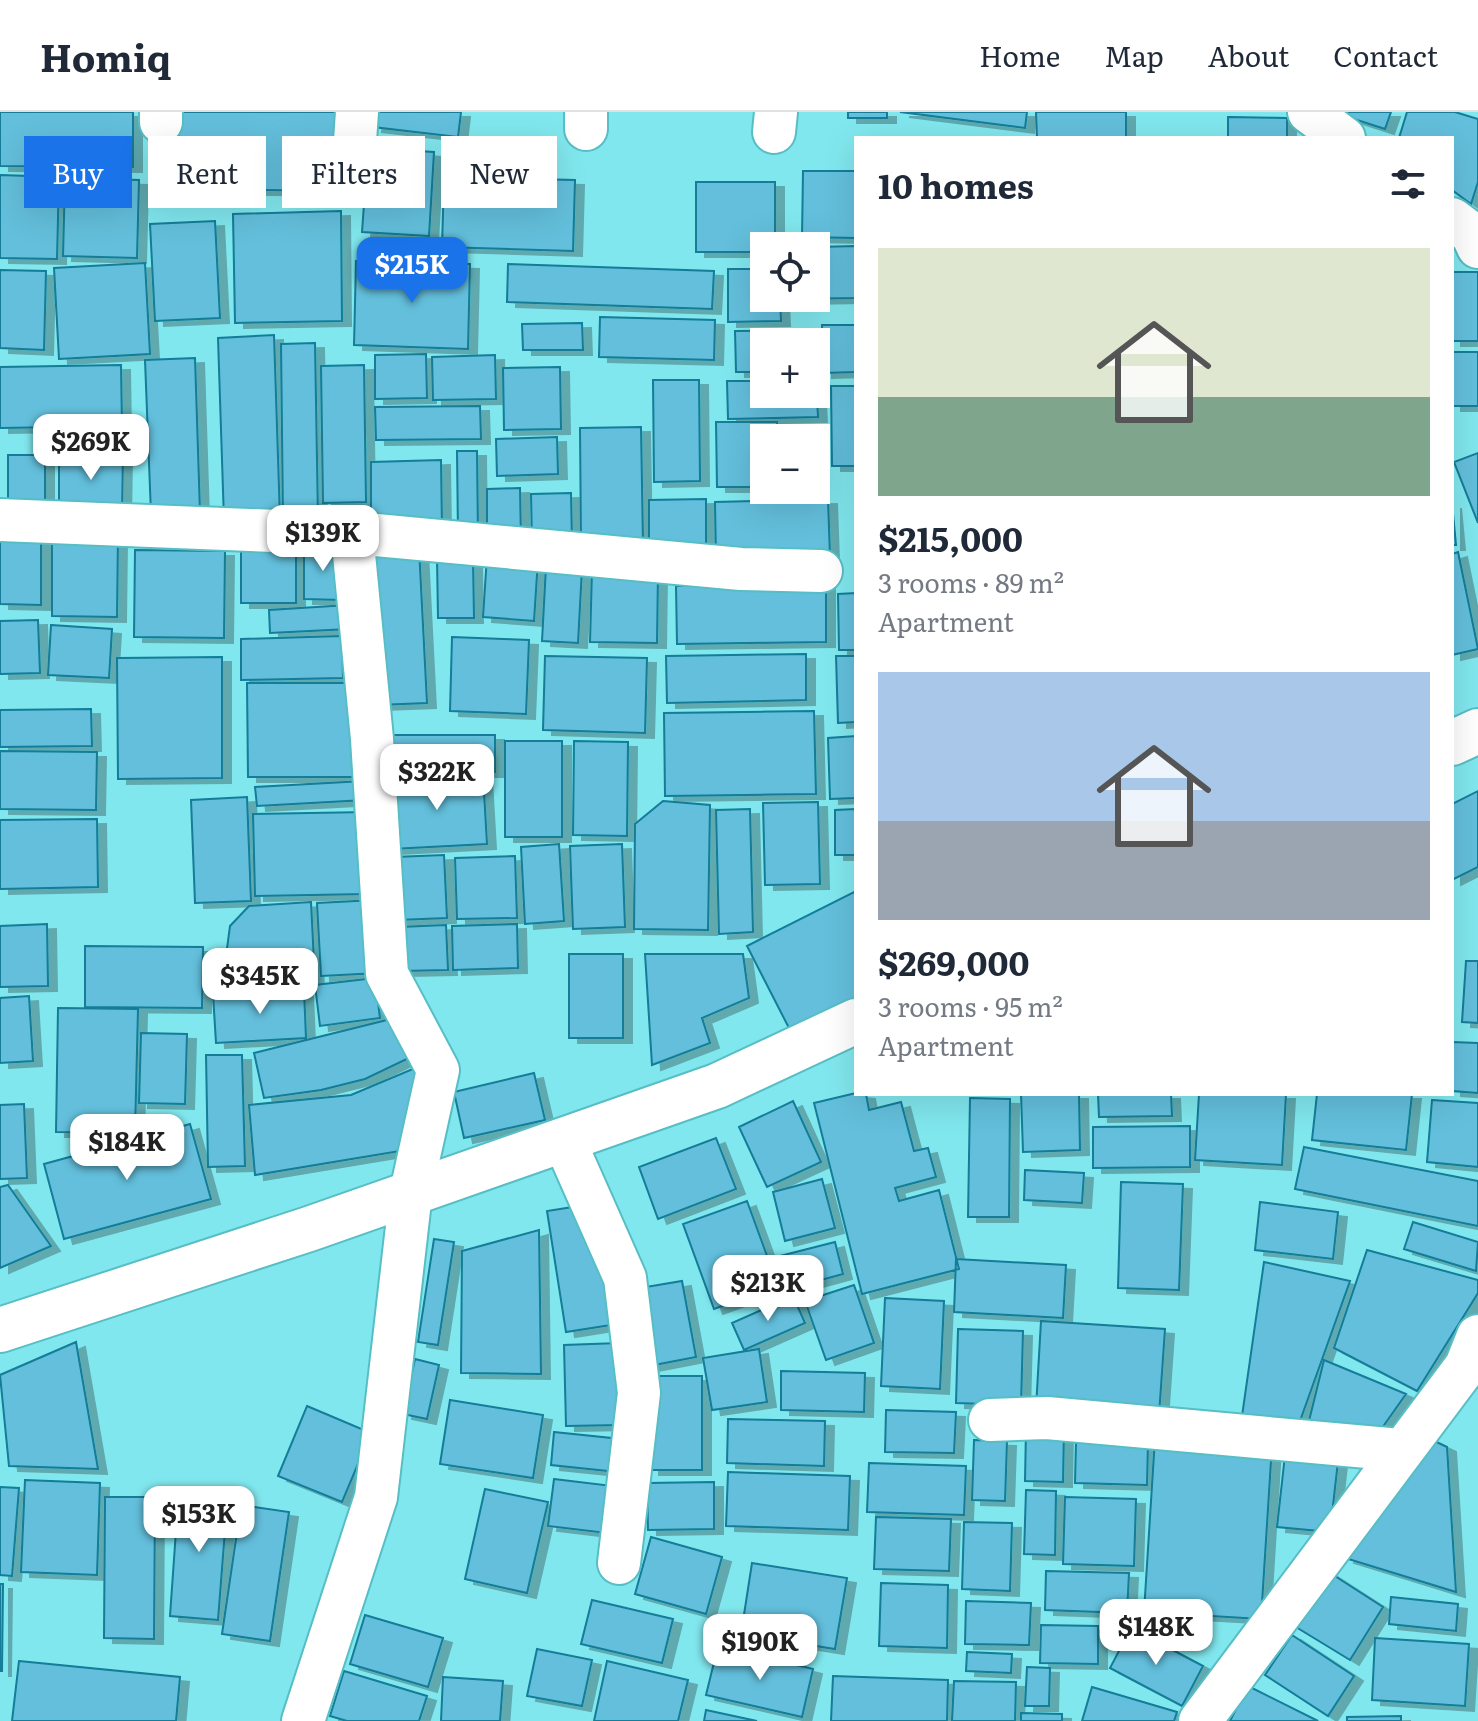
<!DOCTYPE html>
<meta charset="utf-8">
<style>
body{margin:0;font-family:Literata,serif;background:#f6f6f7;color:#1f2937;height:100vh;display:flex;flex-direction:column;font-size:30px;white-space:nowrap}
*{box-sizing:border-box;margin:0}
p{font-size:26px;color:#747a83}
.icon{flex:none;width:44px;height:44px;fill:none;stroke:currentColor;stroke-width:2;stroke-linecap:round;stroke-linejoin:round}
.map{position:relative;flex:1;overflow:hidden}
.sheet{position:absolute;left:854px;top:24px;width:600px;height:960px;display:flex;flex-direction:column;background:#fff;border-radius:0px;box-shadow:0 8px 32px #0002}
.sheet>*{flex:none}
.hud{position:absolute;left:24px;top:24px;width:710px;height:72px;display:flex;gap:16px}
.fabs{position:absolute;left:750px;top:120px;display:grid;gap:16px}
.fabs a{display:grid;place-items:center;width:80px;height:80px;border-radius:0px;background:#fff;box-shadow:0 8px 32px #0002;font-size:40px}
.price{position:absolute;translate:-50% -68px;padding:0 18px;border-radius:16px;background:#fff;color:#222;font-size:26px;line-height:52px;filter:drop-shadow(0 2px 4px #0008)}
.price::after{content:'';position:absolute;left:50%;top:48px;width:24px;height:18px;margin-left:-12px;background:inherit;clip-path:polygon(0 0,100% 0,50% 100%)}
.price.active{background:#1a73e8;color:#fff}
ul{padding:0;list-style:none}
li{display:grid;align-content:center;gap:16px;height:424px;padding:0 24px}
li span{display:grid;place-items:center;height:248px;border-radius:0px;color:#555}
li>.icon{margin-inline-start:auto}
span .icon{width:144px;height:144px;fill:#fffc;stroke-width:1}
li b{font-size:34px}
h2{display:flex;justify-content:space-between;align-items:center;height:96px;padding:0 24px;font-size:34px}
.tag{padding:0 28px;border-radius:0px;background:#fff;box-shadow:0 8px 32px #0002;font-size:28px;line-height:72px}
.tag.active{background:#1a73e8;color:#fff}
header{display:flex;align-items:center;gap:48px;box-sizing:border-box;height:112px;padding:0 40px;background:#fff;border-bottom:2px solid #e0e1e3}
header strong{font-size:38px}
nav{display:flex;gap:44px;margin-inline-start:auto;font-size:28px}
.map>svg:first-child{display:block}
.building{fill:#64bfdc;stroke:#127d98;stroke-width:2;filter:url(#shadow)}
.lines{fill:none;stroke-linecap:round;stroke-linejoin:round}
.minor-casing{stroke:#56bec4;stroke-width:46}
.major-casing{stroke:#56bec4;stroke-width:48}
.minor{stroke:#fff;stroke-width:42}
.major{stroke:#fff;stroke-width:44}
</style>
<header>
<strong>Homiq</strong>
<nav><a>Home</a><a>Map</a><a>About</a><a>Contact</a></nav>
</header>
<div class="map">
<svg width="1478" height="1609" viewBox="0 0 1478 1609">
<defs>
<filter id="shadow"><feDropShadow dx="9" dy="5" stdDeviation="0" flood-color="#0004"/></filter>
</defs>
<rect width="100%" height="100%" fill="#81e7ee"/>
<!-- building -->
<path class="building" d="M0,0H133V55L0,54Z
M179,0H337L336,79L178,77Z
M374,0H461L458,25L373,15Z
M848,0H887V6H848Z
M900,0H1027L1025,16Z
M1036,0H1126V26H1037Z
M1332,0H1391L1385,17Z
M1407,0H1455L1478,7V70L1471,92L1452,78V26H1399Z
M1228,5L1287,6V26H1228Z
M368,36L434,40L429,124L362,120Z
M803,59H856V126L802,125Z
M0,63L59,65L57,147L0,146Z
M444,65L575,68L573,139L442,135Z
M65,66L139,68L137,146L63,144Z
M696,70H775V134H764V140H696Z
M341,99L342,209L235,211L233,102Z
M215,109L220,206L155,209L150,112Z
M856,134V186L793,187L816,186V135Z
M356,149L470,152L468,237L354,233Z
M145,151L150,242L59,247L54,156Z
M508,152L714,159L712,197L507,190Z
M728,157H764V186H780L781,209L728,210Z
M0,158L46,159L44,238L0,236Z
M1452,160H1478V229H1452Z
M600,205L715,208L714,248L599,245Z
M582,211L583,238H523L522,212Z
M822,213H856V260L823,261Z
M816,218V230H764V260H736L735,219Z
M274,223L280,407L224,409L218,226Z
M315,231L318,407H283L281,232Z
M1452,240H1478V294H1452Z
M426,242L427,286L375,287V243Z
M495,243L496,287L433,288L432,245Z
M195,246L200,400L151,402L145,248Z
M121,253L122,314L0,316V255Z
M364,253L366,390L323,391L321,254Z
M560,255L561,317L504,318L503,256Z
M653,268H699L700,369L654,370Z
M816,268L818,305L728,307L727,269H764V282H816Z
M831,274H856V354H832Z
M480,294L481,327L376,328L375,295Z
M716,310H777L778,326H764V375H717Z
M641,315L643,431L581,432L580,316Z
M557,325L558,362L497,364L496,327Z
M457,339H477L478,424H458Z
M59,340H123L122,401H59Z
M1478,341V411L1454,350Z
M8,343H45V397H8Z
M441,348L442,416L371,417V350Z
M520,376L521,429H487V377Z
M571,381L572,430L532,431L531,382Z
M706,387V439L649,440V388Z
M828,387L830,444L716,447L715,390Z
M1452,391L1456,433H1452Z
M52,422L118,423L117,505L52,504Z
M0,423H41V493L0,492Z
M304,434L342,435V488L304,487Z
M296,435V491H241V436Z
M419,436L427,591L377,593L369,438Z
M135,438L225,439L224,526L134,525Z
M1458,440L1478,537L1452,543V442Z
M487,444L538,447L534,509L483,505Z
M437,447H473L474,506H438Z
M546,454L582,456L578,531L542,529Z
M592,458L658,460L657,531L590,530Z
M826,472V530L677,532L676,474Z
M856,481V538H839L838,482Z
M348,493L349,517L270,521L269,498Z
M38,508L40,561L0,562V509Z
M51,513L112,517L109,566L48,563Z
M342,524L343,566L241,568V527Z
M452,525L529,528L526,602L450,599Z
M806,542V588L667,591L666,544Z
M545,544L647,546L645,621L543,618Z
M836,544H856V610L838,611Z
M222,545V666L118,667L117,546Z
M247,571H361V665H248Z
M91,597L92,634L0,635V598Z
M814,599L816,682L665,684L664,601Z
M385,623H495V660H385Z
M856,624V686L830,687L828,626Z
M505,629H562V725H505Z
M574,629L628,630L627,724L573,723Z
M0,639L97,640L96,698L0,697Z
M483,663L487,732L391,737L388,667Z
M364,669L365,688L257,694L255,675Z
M1478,679V755L1452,768V692Z
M247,685L251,789L195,791L191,688Z
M663,689L710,693L708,818L634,817L635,712Z
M818,690L820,772L765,773L763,691Z
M750,697L753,820L719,822L716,698Z
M856,697V743H835V698Z
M367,700L368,782L255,784L253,702Z
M97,707L98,775L0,777V708Z
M559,732L564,809L525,812L521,735Z
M622,732L625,815L573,817L570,734Z
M444,743L447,806L397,808L394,745Z
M515,744L517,806L457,807L455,746Z
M856,779V887L791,920L747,834Z
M375,788L379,861L321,864L317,791Z
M311,790L315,870L222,874L230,814L249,794Z
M47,812L48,874L0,875V814Z
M517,812L518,856L453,858L452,814Z
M446,813L448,858L401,859L399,815Z
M85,834L203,835L202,896L85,895Z
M569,842H623V926H569Z
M645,842H743L749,886L702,906L710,931L652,953Z
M1466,849H1478V911L1462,910Z
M375,866L380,906L320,914L315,873Z
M304,878L306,926L216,931L213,882Z
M29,884L33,949L0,951V886Z
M58,896L138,897L135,1021L56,1020Z
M395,906L411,945L365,967L321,978L264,986L254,941Z
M141,921L187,922L185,992L139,991Z
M1452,930L1478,931V981L1452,979Z
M206,943H242L245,1054L208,1055Z
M427,951L424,1035L255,1063L249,993L351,983Z
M534,961L545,1008L464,1026L454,980Z
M856,981L866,982L869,998L901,990L914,1039L928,1036L936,1065L895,1076L899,1089L939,1078L959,1157L862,1182L814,991Z
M1021,982H1079L1080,1038L1023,1040Z
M1098,982H1171L1172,1004L1099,1005Z
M1199,982H1286L1282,1053L1195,1048Z
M1317,982H1412L1406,1038L1312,1028Z
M970,986L1010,987L1009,1105H968Z
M1432,988L1478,991V1055L1427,1050Z
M793,989L821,1050L767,1075L739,1015Z
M24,992L27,1066L0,1067V993Z
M190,1012L211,1087L64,1127L44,1052Z
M1190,1014V1055L1093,1056V1015Z
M716,1026L736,1077L658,1107L639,1055Z
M1304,1035L1478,1069V1114L1295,1077Z
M1025,1058L1084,1061L1082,1091L1024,1088Z
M822,1067L835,1116L785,1129L773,1080Z
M1121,1070L1183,1072L1179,1178L1118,1176Z
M8,1073L51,1134L0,1156V1075Z
M747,1089L778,1174L714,1197L683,1112Z
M1260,1090L1338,1100L1333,1147L1255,1138Z
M592,1092L611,1213L566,1220L547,1099Z
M1413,1110L1478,1130L1476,1159L1404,1137Z
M539,1118L541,1262L461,1261L462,1139Z
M434,1127L454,1130L438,1233L418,1230Z
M835,1130L843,1162L788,1177L780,1144Z
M1367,1138L1478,1168V1181L1417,1279L1334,1236Z
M956,1147L1066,1153L1063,1206L954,1200Z
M1264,1150L1350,1169L1295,1323L1240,1318Z
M682,1169L696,1245L649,1254L634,1177Z
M854,1173L874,1231L826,1248L805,1189Z
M793,1184L805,1211L744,1238L732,1211Z
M885,1186L944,1189L940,1277L881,1274Z
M1041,1209L1165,1217L1159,1303L1036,1296Z
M958,1217L1023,1219L1021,1293L956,1291Z
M76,1230L98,1357L9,1354L0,1263Z
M619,1231L621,1313L566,1314L564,1233Z
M759,1237L767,1290L712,1298L703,1246Z
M415,1247L439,1253L427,1307L403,1302Z
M1324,1248L1406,1282L1370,1333L1306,1321Z
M781,1259L865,1261L864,1300L781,1298Z
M650,1264H702V1358H650Z
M450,1288L543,1303L533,1366L440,1352Z
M307,1294L371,1321L342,1390L278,1364Z
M886,1298L956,1300L954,1341L885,1340Z
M728,1307L825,1309L824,1354L727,1351Z
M1026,1316L1064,1317L1063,1370L1025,1369Z
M554,1320L621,1327L617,1360L551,1353Z
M1426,1325L1447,1335L1456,1480L1345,1446Z
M1155,1326L1272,1333L1261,1507L1144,1500Z
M974,1328L1007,1329L1005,1389L972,1388Z
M1076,1330L1148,1331L1147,1373L1075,1371Z
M1285,1343L1338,1349L1330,1420L1277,1415Z
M869,1351L966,1354L964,1403L867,1400Z
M728,1360L850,1364L848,1418L726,1414Z
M554,1367L621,1375L615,1422L548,1414Z
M25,1368L100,1371L97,1463L21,1460Z
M714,1370V1417L648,1418L647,1371Z
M0,1375L19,1376L12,1464L0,1463Z
M179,1376L228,1380L218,1508L170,1504Z
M485,1377L548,1390L527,1481L465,1467Z
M1026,1378L1056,1379L1055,1443L1024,1442Z
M105,1385H155L154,1527L104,1526Z
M1065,1385L1136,1387L1134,1454L1063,1452Z
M241,1393L289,1400L270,1529L222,1522Z
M876,1405L951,1407L949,1459L874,1457Z
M964,1410L1012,1411L1010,1479L962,1477Z
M651,1425L722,1445L706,1502L635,1482Z
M752,1451L847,1466L835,1537L741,1522Z
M1324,1457L1383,1495L1350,1548L1291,1512Z
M1046,1459L1129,1461L1127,1501L1045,1498Z
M881,1471L948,1473L947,1536L879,1534Z
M0,1472H3L2,1559H0Z
M1391,1485L1458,1492L1456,1519L1389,1512Z
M592,1488L673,1507L662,1551L581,1532Z
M966,1489L1031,1491L1029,1533L965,1532Z
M365,1503L443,1526L428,1575L350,1552Z
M1041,1513L1098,1514V1552L1040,1551Z
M1131,1516L1203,1554L1182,1594L1110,1556Z
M1292,1523L1354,1564L1328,1604L1265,1563Z
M1375,1526L1469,1532L1465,1594L1372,1588Z
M718,1534L813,1557L802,1605L706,1583Z
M537,1537L592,1548L582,1594L527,1584Z
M967,1540L1012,1542L1011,1561L966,1559Z
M19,1549L180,1565L176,1609H12Z
M607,1549L688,1568L678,1609H594Z
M1027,1555L1050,1556L1049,1594H1025Z
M344,1559L427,1584L419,1609H347L330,1604Z
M833,1564L948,1568L947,1609H831Z
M443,1565L503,1569L500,1609H441Z
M954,1569L1016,1570L1015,1609H952Z
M1248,1574L1318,1609H1230Z
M1092,1575L1177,1600L1174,1609H1082Z
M706,1598L757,1609H704Z
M1021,1601L1062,1602V1609H1021Z
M1401,1604V1609H1347V1605Z"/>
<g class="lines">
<defs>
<path id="minor" d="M586,0V17
M1309,0L1344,26
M161,10V0
M774,20L776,0
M355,29L357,0
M1452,107L1472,122L1478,135
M0,408L376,423L741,457L821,459
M564,1028L625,1166L639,1281L619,1451
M990,1308L1047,1306L1400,1338
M303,1609L376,1385L411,1080L438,958L387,862L372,627L352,422
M1200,1609L1466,1254L1478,1224"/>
<path id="major" d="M1452,631L1478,619
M0,1218L309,1117L717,974L856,909"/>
</defs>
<!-- minor casing -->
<use href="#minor" class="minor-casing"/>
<!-- major casing -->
<use href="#major" class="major-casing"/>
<!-- minor -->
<use href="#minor" class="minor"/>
<!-- major -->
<use href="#major" class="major"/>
</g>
</svg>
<div class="fabs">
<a><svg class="icon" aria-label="locate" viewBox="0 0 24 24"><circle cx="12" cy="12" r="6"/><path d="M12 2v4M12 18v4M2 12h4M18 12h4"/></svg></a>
<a>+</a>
<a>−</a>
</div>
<b class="price active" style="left:412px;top:193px">$215K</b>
<b class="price" style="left:91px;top:370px">$269K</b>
<b class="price" style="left:323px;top:461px">$139K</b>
<b class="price" style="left:437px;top:700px">$322K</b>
<b class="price" style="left:260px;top:904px">$345K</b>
<b class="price" style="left:127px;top:1070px">$184K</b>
<b class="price" style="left:768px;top:1211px">$213K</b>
<b class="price" style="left:199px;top:1442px">$153K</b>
<b class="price" style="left:1156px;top:1555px">$148K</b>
<b class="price" style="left:760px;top:1570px">$190K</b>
<div class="hud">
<a class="tag active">Buy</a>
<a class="tag">Rent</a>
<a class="tag">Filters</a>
<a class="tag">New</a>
</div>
<section class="sheet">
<h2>10 homes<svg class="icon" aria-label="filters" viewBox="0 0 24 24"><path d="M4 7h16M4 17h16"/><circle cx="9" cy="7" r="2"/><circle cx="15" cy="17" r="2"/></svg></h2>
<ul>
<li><span style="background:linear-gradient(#dfe7d0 60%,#7fa58c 0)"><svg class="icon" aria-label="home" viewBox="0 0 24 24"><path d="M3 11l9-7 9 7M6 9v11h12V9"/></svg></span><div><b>$215,000</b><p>3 rooms · 89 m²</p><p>Apartment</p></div></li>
<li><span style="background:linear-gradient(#a9c7e8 60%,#9aa5b1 0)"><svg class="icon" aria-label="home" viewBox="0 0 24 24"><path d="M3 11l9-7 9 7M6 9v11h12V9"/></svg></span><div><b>$269,000</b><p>3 rooms · 95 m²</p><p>Apartment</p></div></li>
</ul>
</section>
</div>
